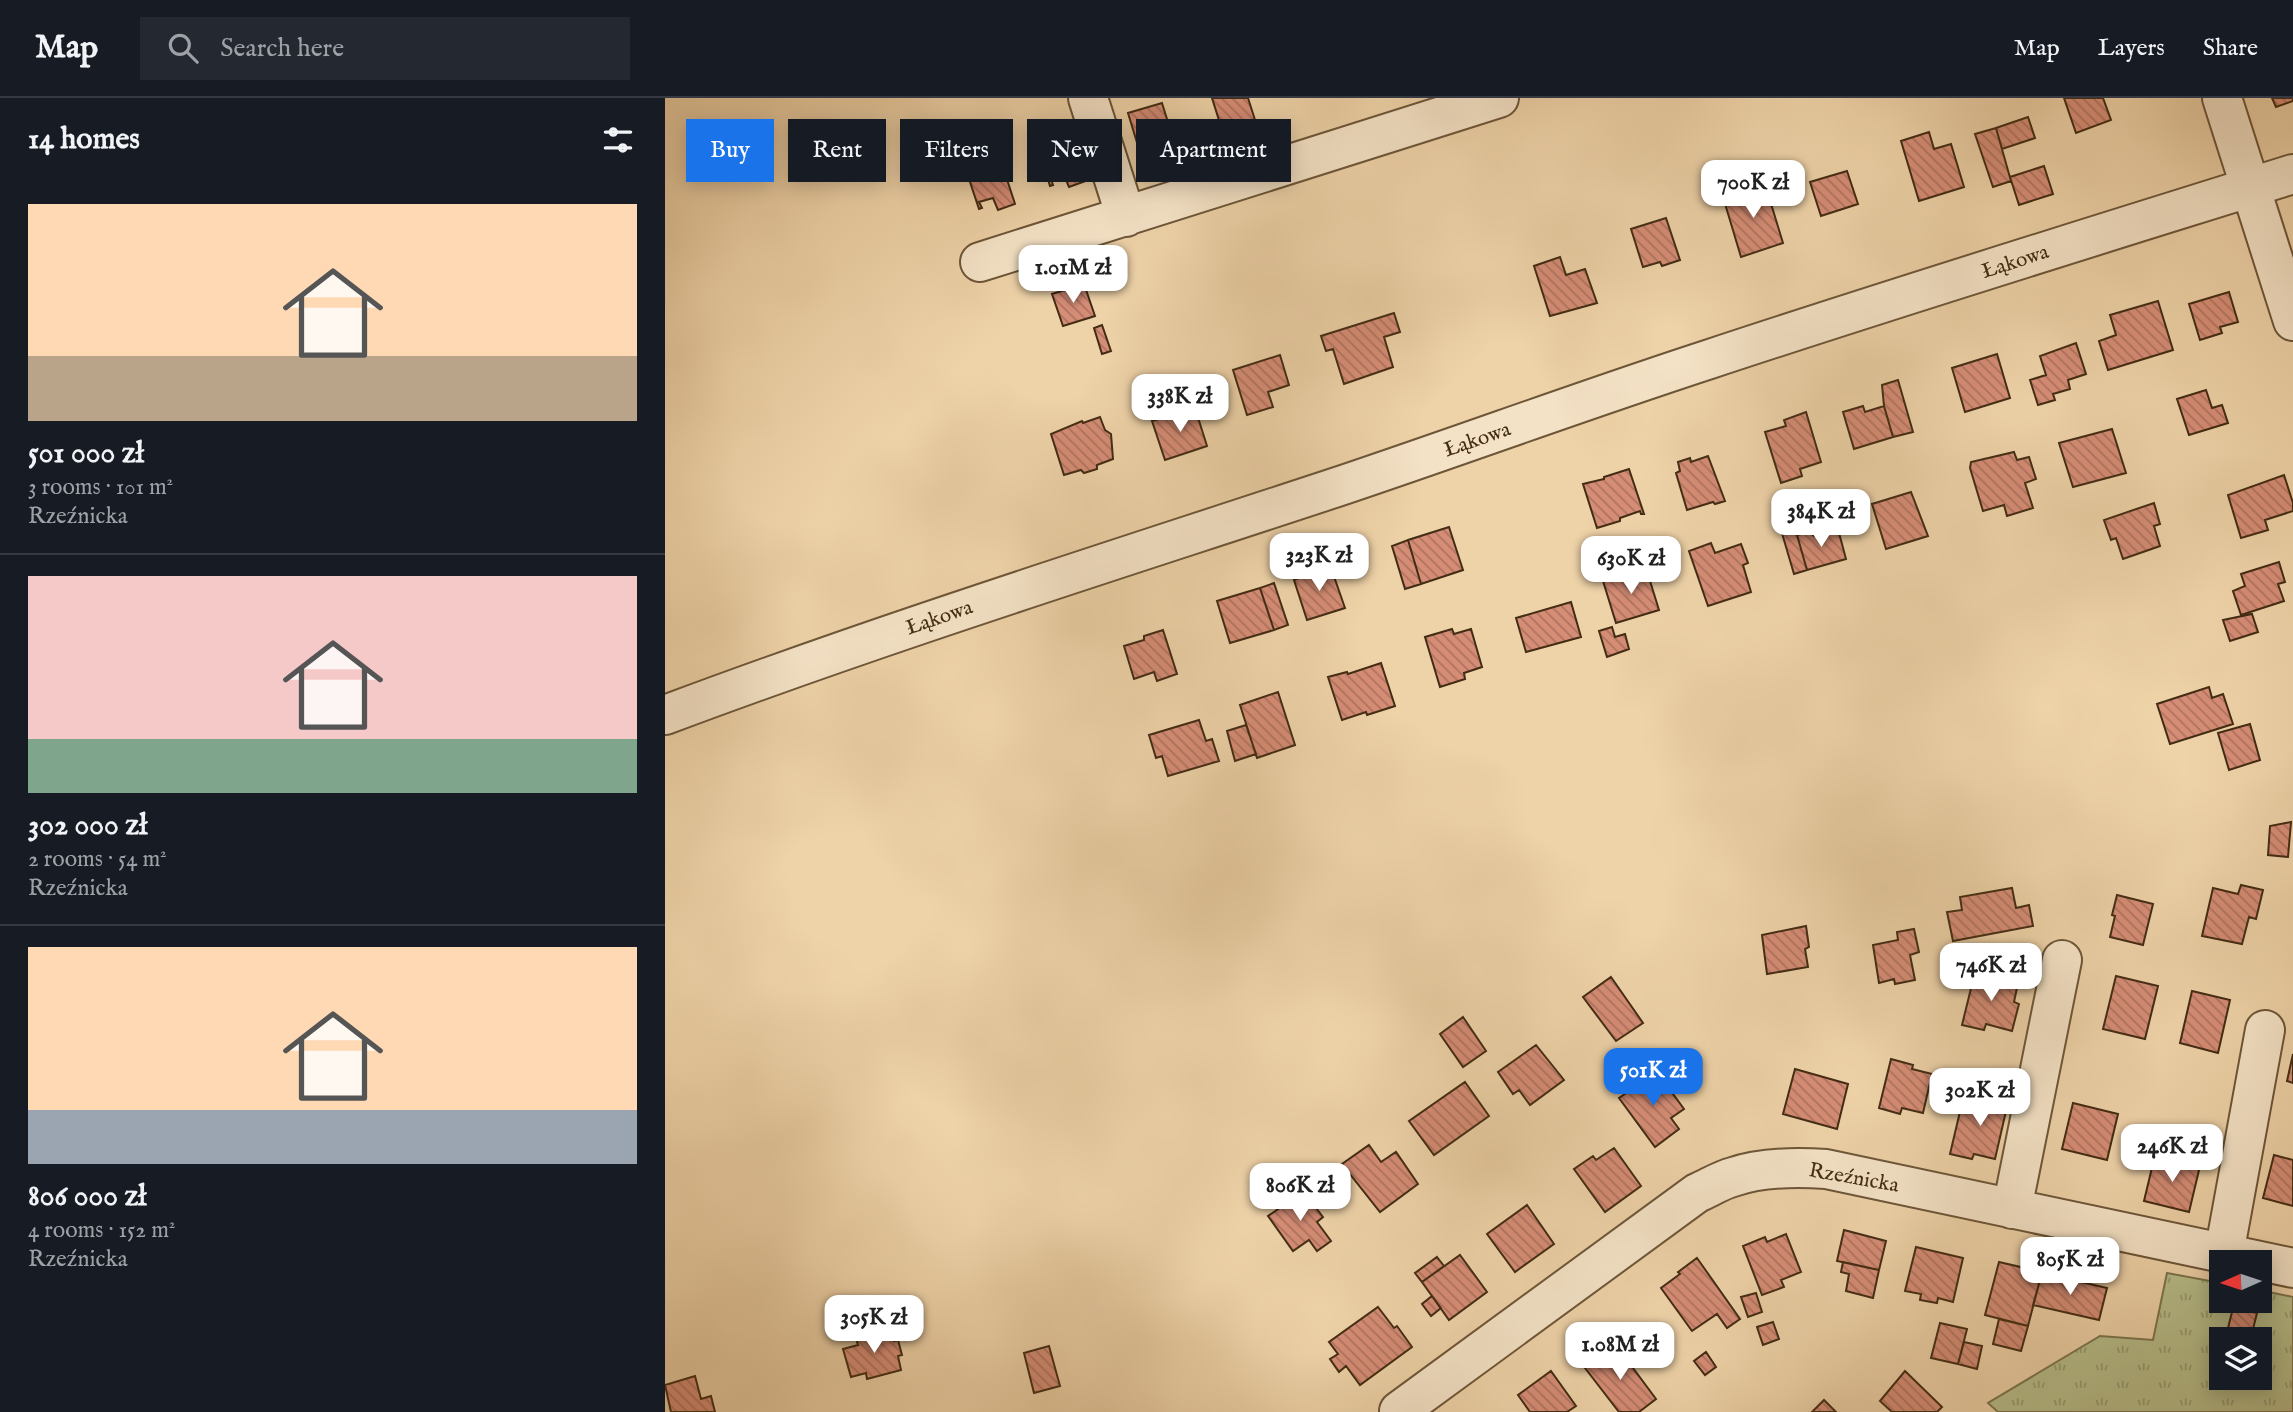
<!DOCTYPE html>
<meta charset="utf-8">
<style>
body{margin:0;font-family:"IM FELL English",serif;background:#242831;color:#f1f3f6;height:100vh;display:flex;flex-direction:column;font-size:26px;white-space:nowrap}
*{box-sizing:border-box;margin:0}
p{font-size:23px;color:#9ea1a6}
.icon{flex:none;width:38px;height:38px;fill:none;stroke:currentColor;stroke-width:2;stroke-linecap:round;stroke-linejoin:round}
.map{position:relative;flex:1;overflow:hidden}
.drawer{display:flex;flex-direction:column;background:#171b24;width:665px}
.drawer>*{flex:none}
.guide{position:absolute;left:21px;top:21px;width:665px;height:63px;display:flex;gap:14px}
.needle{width:46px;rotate:267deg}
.buttons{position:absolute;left:1544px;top:1152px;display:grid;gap:14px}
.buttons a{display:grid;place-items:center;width:63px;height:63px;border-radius:0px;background:#171b24;box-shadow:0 4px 18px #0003;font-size:35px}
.price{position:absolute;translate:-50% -60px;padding:0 16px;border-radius:14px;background:#fff;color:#222;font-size:23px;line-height:46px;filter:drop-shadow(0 2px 4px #0008)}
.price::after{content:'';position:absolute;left:50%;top:42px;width:21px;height:16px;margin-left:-10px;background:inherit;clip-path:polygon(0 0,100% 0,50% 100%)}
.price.on{background:#1a73e8;color:#fff}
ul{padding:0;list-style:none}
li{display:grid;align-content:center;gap:14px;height:371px;padding:0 28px}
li+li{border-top:2px solid #363941}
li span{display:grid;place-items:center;height:217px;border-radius:0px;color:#555}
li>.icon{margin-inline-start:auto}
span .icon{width:126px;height:126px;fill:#fffc;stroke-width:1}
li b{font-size:30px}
h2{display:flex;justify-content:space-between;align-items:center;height:84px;padding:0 28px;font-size:30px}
.chip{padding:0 24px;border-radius:0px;background:#171b24;box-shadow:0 4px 18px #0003;font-size:24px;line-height:63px}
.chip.on{background:#1a73e8;color:#fff}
header{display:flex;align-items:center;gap:42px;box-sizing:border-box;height:98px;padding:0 35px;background:#171b24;border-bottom:2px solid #363941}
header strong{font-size:33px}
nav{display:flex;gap:38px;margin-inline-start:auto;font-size:24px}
.search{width:490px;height:63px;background:#242831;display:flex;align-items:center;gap:18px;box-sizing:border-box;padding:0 24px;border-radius:0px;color:#9ea1a6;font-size:26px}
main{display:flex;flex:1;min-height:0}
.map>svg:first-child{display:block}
.grass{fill:url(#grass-tufts);stroke:#7c744e;stroke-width:2;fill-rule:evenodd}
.building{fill:url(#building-back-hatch);stroke:#422c13;stroke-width:2}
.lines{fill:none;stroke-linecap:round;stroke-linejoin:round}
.minor-casing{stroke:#6d5638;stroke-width:42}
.minor{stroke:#f4e2c6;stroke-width:38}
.labels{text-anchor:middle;stroke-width:7;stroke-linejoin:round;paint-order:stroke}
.street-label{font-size:21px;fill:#422c13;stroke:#f4e2c6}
</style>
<header>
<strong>Map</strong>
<div class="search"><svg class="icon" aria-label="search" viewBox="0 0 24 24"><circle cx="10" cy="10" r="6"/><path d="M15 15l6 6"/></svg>Search here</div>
<nav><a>Map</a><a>Layers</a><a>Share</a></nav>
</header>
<main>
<section class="drawer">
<h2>14 homes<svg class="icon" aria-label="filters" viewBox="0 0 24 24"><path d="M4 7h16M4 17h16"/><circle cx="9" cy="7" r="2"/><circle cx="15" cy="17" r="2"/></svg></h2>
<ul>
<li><span style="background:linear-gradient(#ffd9b3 70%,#b9a48a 0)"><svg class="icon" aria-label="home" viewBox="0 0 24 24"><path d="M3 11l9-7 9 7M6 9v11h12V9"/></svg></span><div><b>501 000 zł</b><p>3 rooms · 101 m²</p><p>Rzeźnicka</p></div></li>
<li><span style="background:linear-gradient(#f6c9c9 75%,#7fa58c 0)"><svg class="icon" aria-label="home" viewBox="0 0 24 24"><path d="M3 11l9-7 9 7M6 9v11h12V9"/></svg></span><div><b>302 000 zł</b><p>2 rooms · 54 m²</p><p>Rzeźnicka</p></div></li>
<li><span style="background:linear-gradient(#ffd9b3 75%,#9aa5b1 0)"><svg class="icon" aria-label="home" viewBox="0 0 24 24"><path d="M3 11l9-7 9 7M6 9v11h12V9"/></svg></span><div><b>806 000 zł</b><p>4 rooms · 152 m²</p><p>Rzeźnicka</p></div></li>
</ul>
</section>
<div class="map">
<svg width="1628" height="1314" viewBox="0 0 1628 1314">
<defs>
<pattern id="grass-tufts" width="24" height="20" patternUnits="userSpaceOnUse" patternTransform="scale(1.75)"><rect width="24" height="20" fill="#b6bd8a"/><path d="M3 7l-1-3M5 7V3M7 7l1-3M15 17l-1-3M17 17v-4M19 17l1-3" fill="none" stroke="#969a70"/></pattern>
<pattern id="building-back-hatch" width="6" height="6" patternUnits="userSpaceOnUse" patternTransform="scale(1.75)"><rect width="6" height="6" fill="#d68d76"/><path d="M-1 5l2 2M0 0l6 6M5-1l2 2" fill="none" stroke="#af7360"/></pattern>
</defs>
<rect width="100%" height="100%" fill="#eed2a8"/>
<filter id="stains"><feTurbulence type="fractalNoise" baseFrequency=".00286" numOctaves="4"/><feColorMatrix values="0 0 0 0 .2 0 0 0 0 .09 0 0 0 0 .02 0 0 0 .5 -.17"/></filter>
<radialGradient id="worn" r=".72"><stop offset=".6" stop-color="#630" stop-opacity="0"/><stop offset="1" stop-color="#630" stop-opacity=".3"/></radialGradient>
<!-- grass -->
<path class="grass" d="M1502,1175L1556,1185V1202H1594V1192L1628,1199V1314H1333L1323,1305L1435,1238L1488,1242ZM1556,1241H1594V1279H1556Z"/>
<!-- building -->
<path class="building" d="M547,0H583L591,25L558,35Z
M1399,0H1438L1446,22L1411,35Z
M1607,0H1628V3L1611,9Z
M497,5L511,50L477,61L463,15Z
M1363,19L1370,40L1337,51L1331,30Z
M386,24L389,36L404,31L421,83L404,89L399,77L386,81L388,87L385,88L367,31Z
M1331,30L1346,83L1328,89L1310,36Z
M1264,34L1269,51L1286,46L1299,89L1254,103L1236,43Z
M314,48L318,59L333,54L350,106L333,112L328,100L314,104L317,110L314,111L295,54Z
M1379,68L1388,96L1354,107L1345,79Z
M1182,73L1193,106L1156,118L1145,84Z
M1100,86L1118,145L1076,159L1058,99Z
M1001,120L1015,162L997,168L995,164L978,169L966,131Z
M895,159L901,177L920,171L932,205L885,218L869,168Z
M419,186L430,218L398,228L387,196Z
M1564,194L1573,224L1555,229L1557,235L1535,242L1524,206Z
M1493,203L1508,252L1443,272L1434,243L1451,237L1445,217Z
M729,215L735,234L719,239L728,269L679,286L668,251L661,253L656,238Z
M437,227L446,253L437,256L429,230Z
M1411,245L1421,276L1403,282L1405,291L1388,296L1390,302L1373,307L1365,282L1381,277L1375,258Z
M1332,256L1345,300L1300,314L1287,270Z
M615,257L624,287L603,294L608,309L582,317L568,272Z
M1233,282L1248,334L1228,339L1219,308L1217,287Z
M1541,292L1547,310L1557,307L1563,325L1524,337L1512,301Z
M1198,308L1200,314L1219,308L1228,339L1189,351L1178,314Z
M530,310L542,348L500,362L487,323Z
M1141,314L1156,364L1135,371L1137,378L1116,385L1100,334L1121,328L1119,322Z
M435,319L440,332L446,336L448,361L432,367V371L419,375L416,372L399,377L386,336L417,323L418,325Z
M1447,331L1461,375L1408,389L1394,345Z
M1349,354L1352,362L1364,359L1371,381L1360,385L1368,410L1342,418L1339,407L1318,413L1305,370L1306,364Z
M1043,358L1060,403L1050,406L1048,404L1022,412L1011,375L1015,373L1013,364L1025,360L1026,364Z
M964,371L979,416H976L975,413L955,420V423L932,430L918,386L939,381V379Z
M1619,377L1628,405V413L1600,422L1603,432L1576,440L1563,397Z
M1246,394L1263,438L1221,451L1207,406Z
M1489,405L1495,426L1489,428L1495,448L1458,461L1451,440L1446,442L1439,422Z
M1169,419L1173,431L1149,438L1144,434L1132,437L1142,472L1129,476L1116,432L1134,426L1136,429Z
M784,429L798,472L756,486L743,442Z
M1173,431L1181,461L1142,472L1132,437L1144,434L1149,438Z
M743,442L756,486L740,491L727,448Z
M1046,445L1050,455L1076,446L1083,465L1078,467L1086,494L1043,508L1024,453Z
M1614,464L1620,484L1613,486L1619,503L1576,517L1568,493L1580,488L1576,476Z
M665,467L680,510L642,522L629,482Z
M981,470L994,512L951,525L938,483Z
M609,485L623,527L609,532L595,490Z
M595,490L609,532L565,545L552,503Z
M906,504L916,539L861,554L851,520Z
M1587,516L1593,534L1565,543L1558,522Z
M947,529L950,539L960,536L964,551L942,559L934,533Z
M787,531L789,536L806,531L817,569L799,575L800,581L775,589L760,539Z
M498,532L512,576L492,583L489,574L469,581L459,548L479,542V538Z
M716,565L730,608L702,617L701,614L677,622L663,579L682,574L683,576Z
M1544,589L1547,600L1558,596L1568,626L1505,646L1492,606Z
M613,594L630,647L592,660L575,607Z
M534,622L541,643L547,641L554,663L503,678L497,658L491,660L484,637Z
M1585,626L1595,662L1564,672L1553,635Z
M581,627L591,656L570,663L562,633Z
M1626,724L1623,759L1603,757L1605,728Z
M1576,787L1598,792L1591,821L1584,819L1577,846L1537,838L1548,790L1573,796Z
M1347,790L1351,810L1364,807L1368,828L1288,843L1282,814L1297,812L1295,799Z
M1452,797L1488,806L1478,847L1445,839L1450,818L1447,817Z
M1141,828L1144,849L1140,851L1143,869L1102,876L1097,837Z
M1249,831L1254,854L1245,857L1250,882L1230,886L1229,881L1214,885L1208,847L1233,842L1232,834Z
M1310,874L1353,885L1349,904L1354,906L1347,933L1321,926L1319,932L1297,927Z
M1451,878L1493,888L1480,941L1438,931Z
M946,879L978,925L951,943L918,899Z
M1527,893L1565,902L1553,955L1515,945Z
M798,919L821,953L798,969L775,936Z
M871,947L899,982L865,1007L854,992L848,996L833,974Z
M1628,956V985L1622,983Z
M1226,961L1248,967L1247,971L1267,976L1258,1015L1237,1010L1235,1016L1214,1010Z
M1130,971L1183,986L1172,1031L1118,1016Z
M992,974L1019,1011L1006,1020L1014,1031L990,1049L954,1000Z
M800,984L824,1018L769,1057L744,1023Z
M1322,995L1344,1000L1330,1061L1309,1056L1307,1061L1285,1056L1297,1005L1318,1010Z
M1408,1005L1453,1016L1442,1062L1397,1051Z
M704,1047L716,1064L731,1054L753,1086L715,1114L677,1066Z
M949,1050L976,1088L940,1114L909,1071L928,1058L931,1062Z
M1490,1057L1535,1068L1524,1114L1479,1103Z
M1609,1057L1628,1062V1108L1598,1100Z
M631,1093L640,1105L644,1101L658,1119L652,1124L666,1143L652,1153L644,1142L628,1153L603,1118L619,1107L616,1104Z
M862,1107L889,1146L850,1174L822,1136Z
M1179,1132L1221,1143L1214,1172L1172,1163Z
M1121,1136L1136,1174L1116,1182L1119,1189L1097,1197L1078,1148L1100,1139L1102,1144Z
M1251,1149L1298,1160L1288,1204L1273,1200L1272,1205L1255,1202L1256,1196L1240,1193Z
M795,1157L822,1194L784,1222L757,1184Z
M772,1159L779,1168L757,1184L750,1175Z
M1032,1160L1075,1221L1062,1230L1052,1216L1027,1233L996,1190L1015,1176L1013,1174Z
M1178,1164L1214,1172L1208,1200L1181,1193L1184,1176L1176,1174Z
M1334,1164L1377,1174L1363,1228L1320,1217Z
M1377,1175L1442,1190L1434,1222L1368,1207Z
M1091,1195L1097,1214L1083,1219L1076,1199Z
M767,1198L776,1210L766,1218L757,1206Z
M713,1209L729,1230L732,1228L747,1249L695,1287L681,1268L674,1274L665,1261L673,1256L664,1244Z
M1568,1210L1592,1215L1587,1235L1563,1230Z
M1334,1221L1363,1228L1356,1253L1328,1246Z
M1108,1224L1114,1241L1098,1247L1092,1229Z
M1275,1225L1302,1231L1293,1266L1266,1260Z
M225,1231L229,1243L233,1242L237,1257L233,1258L236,1272L202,1281L201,1275L186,1279L178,1251L193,1247L191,1241Z
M1299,1244L1317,1248L1312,1271L1293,1266Z
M951,1247L991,1301L974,1314H954L920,1270Z
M384,1248L395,1288L369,1295L359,1255Z
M1041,1254L1051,1269L1040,1277L1029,1263Z
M886,1273L911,1308L902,1314H865L853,1297Z
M1240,1273L1277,1309L1272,1314H1227L1215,1303Z
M30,1278L36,1301L46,1298L50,1314H6L0,1287Z
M1159,1302L1171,1314H1147Z"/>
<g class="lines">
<defs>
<path id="minor" d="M423,0L461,119
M1557,0L1628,223
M315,164L834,0
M0,617C224,533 451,462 678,387C800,346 922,301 1045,261C1238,197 1433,137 1628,76
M1347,1111L1397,862
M1559,1156L1600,932
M734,1313L1032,1095C1044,1090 1056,1082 1068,1079C1097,1069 1131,1069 1161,1071L1628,1170"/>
</defs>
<!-- minor casing -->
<use href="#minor" class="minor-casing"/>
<!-- minor -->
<use href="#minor" class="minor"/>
</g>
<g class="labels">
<!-- street labels -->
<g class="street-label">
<text transform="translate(1350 163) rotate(-18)" y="7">Łąkowa</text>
<text transform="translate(812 341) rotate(-19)" y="7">Łąkowa</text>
<text transform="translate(274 519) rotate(-19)" y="7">Łąkowa</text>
<text transform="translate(1189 1079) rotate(10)" y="7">Rzeźnicka</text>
</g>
</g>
<rect width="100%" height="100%" filter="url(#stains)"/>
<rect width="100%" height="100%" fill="url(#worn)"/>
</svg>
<div class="buttons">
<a><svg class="needle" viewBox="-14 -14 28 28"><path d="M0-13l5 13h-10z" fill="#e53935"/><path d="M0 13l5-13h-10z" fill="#9ea1a6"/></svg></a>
<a><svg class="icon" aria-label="layers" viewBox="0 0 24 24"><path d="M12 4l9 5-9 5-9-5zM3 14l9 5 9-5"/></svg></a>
</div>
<b class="price" style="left:1088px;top:122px">700K zł</b>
<b class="price" style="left:408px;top:207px">1.01M zł</b>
<b class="price" style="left:515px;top:336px">338K zł</b>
<b class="price" style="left:1156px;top:451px">384K zł</b>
<b class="price" style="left:654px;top:495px">323K zł</b>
<b class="price" style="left:966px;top:498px">630K zł</b>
<b class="price" style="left:1326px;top:905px">746K zł</b>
<b class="price on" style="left:988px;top:1010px">501K zł</b>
<b class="price" style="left:1315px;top:1030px">302K zł</b>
<b class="price" style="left:1507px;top:1086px">246K zł</b>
<b class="price" style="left:635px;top:1125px">806K zł</b>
<b class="price" style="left:1405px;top:1199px">805K zł</b>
<b class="price" style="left:209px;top:1257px">305K zł</b>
<b class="price" style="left:955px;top:1284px">1.08M zł</b>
<div class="guide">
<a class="chip on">Buy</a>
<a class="chip">Rent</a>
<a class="chip">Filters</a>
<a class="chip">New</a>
<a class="chip">Apartment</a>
</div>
</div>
</main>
